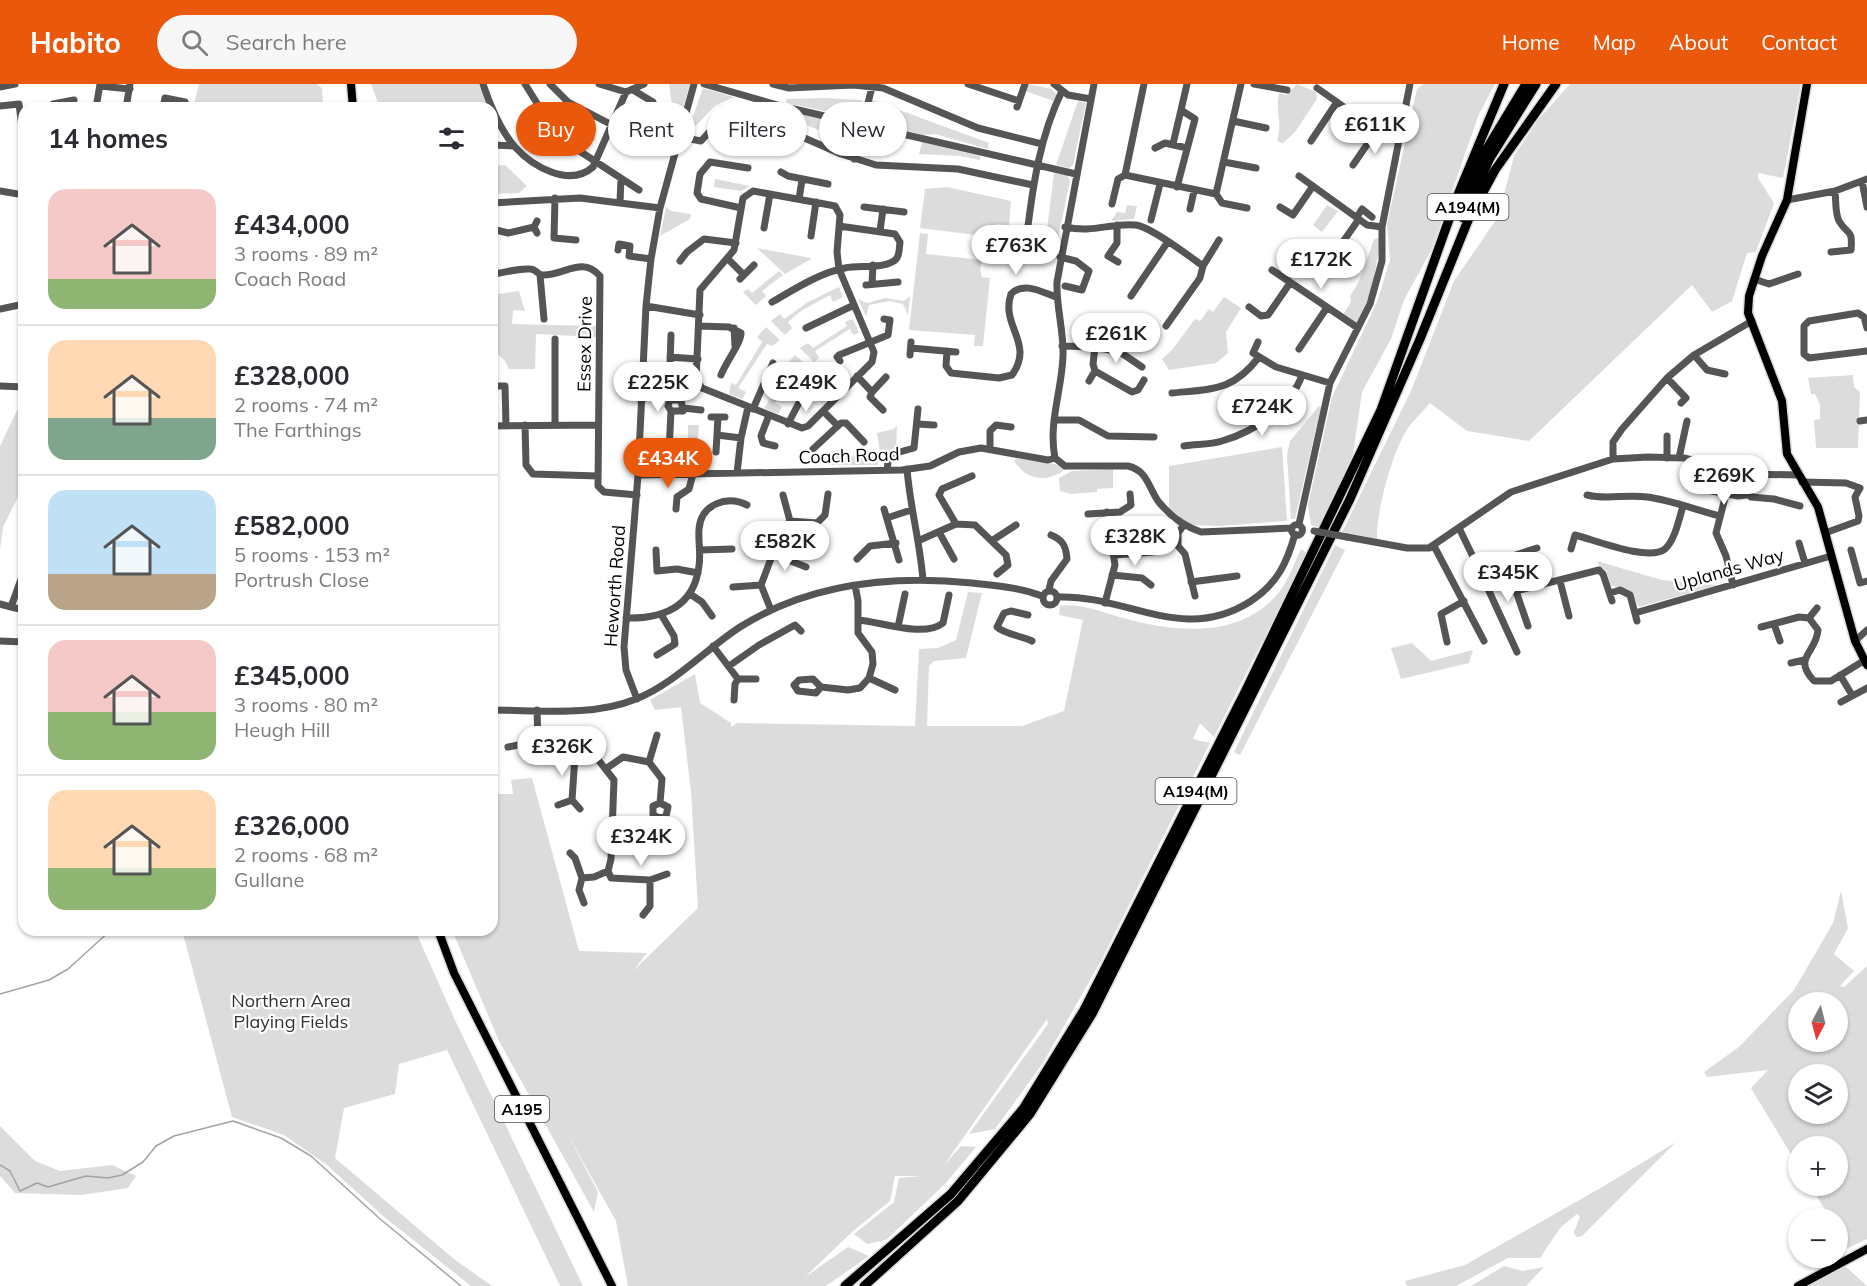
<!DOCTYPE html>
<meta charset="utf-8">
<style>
body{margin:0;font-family:Mulish,sans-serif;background:#f7f7f7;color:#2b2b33;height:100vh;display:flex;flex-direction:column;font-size:22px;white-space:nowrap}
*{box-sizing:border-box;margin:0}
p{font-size:20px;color:#7c7c81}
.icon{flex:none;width:33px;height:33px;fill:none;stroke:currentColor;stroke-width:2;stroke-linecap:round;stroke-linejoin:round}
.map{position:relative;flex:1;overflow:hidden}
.details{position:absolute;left:18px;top:18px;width:480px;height:834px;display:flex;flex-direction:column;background:#fff;border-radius:18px;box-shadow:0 2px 4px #0004}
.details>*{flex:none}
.top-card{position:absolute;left:516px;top:18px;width:570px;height:54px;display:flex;gap:12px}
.needle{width:39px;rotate:187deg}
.controls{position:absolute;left:1788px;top:908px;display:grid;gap:12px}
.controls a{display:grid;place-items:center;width:60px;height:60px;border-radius:50%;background:#fff;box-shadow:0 2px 4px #0004;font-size:30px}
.price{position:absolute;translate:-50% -51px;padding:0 14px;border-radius:21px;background:#fff;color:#222;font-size:20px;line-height:39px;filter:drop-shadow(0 2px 3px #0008)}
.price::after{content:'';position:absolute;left:50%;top:36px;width:18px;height:14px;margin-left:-9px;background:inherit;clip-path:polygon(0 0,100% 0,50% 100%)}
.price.current{background:#ea580c;color:#fff}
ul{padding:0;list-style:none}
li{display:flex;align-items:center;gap:18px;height:150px;padding:0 30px}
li+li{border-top:2px solid #e1e1e2}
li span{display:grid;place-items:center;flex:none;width:168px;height:120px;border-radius:18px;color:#555}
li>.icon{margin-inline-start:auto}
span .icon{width:72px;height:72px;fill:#fffc;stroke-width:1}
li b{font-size:26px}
h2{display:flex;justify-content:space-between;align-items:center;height:72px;padding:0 30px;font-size:26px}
.chip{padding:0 21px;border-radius:27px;background:#fff;box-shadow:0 2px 4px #0004;font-size:21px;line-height:54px}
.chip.current{background:#ea580c;color:#fff}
header{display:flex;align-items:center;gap:36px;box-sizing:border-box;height:84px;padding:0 30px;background:#ea580c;color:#fff}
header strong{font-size:28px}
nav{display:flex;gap:33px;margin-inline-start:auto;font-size:21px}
.search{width:420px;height:54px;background:#f7f7f7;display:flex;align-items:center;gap:15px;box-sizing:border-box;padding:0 21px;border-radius:33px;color:#7c7c81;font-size:22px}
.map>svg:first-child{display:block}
.green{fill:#dcdcdc;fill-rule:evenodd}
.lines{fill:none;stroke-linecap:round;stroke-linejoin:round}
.stream{stroke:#a3a3a3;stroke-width:1.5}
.major-casing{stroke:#dbdbdb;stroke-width:11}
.highway-casing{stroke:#dbdbdb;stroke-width:12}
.minor{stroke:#555;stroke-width:7}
.major{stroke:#000;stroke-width:8}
.highway{stroke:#000;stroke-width:9}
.minor-bridge{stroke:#555;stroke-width:7}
.labels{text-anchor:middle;stroke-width:4.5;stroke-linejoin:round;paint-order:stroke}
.shield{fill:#fff;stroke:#4c4c4c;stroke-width:1.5}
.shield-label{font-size:16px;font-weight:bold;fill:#000}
.street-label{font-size:18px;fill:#000;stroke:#fff}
.park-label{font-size:18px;fill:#333;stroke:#fff}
</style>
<header>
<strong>Habito</strong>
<div class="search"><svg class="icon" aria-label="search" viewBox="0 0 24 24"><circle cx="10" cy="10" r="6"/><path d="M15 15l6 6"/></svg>Search here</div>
<nav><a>Home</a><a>Map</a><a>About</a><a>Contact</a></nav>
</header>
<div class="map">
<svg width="1867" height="1202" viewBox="0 0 1867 1202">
<rect width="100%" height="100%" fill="#fff"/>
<!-- green -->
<path class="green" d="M199,0H317L322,4L323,24H193Z
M371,0H479L489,24H380Z
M690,0L676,49L669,0Z
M1028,0L1052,5L1057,11L1054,17L1025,7Z
M1297,0L1316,8L1317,15L1295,48L1283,59L1277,57C1283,36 1275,31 1279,9L1286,11Z
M1423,0H1495L1479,30L1432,165L1404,216L1391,255L1362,308L1353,370L1320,444L1311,441L1308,421L1332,313L1377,218L1390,176L1387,140L1417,5Z
M1570,0H1801L1783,94L1758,89V94L1774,119L1756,168L1747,169L1732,217L1712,228L1692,201L1529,357L1467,347L1430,319C1423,328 1412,337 1406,347C1392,370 1376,428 1377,455L1342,448L1411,307L1454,197L1498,133L1514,72L1538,36Z
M703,4L734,13L715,22L686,52Z
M824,14L863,16L859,34L786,19V15Z
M872,16L989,59L988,65L935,50L924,51L868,37Z
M1078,17L1086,19L1073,81L1069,84L1056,81Z
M767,22L859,43L857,62L766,24Z
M868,45L896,52L891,69L861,62Z
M922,58L980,72V76L960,72L919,70Z
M505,81L527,102L519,109L492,110V82Z
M1054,89L1067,91L1070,97L1057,159L1046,154Z
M715,95L750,102L741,107L714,103Z
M947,103L1011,117L1009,142L998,140L976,151L920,144L925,105Z
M1127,121L1137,122L1134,135L1111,137L1117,128L1125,129Z
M1327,121L1338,127L1322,148L1313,141Z
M666,123L671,127L691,130L690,135L660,152Z
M920,149L928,150L926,170L982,176L980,186L982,193L990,194L983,262H974L975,251L909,246Z
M1380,154C1377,185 1371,212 1357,241L1342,232L1351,218L1350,212C1362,196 1367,174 1374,155Z
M757,164L811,174V175L785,190Z
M779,187L783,191L762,207L766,212L756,221L743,208L748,205L752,209Z
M839,203L843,213L833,218L830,211L801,227L788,238L792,244L785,251L771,237L780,230L784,235L808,218Z
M519,207L525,227L513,226L512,240L596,242V253L536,250L535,285H509L505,277L492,265V211Z
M910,212L908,231L903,220L890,217L869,221L866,233L858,215L867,219L885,214L904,217Z
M1224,213L1241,224L1226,248L1228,269L1216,279L1169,286L1162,275L1172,266L1195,235L1200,237L1209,225L1213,228Z
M853,235L859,249L853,251L850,245L815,267L819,274L814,278L800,264L808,259L813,264L847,242L845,238Z
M766,243L780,256L772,262L767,260L738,304L746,308L742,315L729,310L731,299L736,301L762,258L757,253Z
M795,271L812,286L808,289L799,283L775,319L782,323L778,330L764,324L770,315L773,316L793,283L789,278Z
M1853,291L1854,303L1860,308L1858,364H1816L1814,336L1820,335V321L1815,310H1811L1808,294Z
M23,314L24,401L3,443L0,466V362Z
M1319,322L1321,323L1295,435H1291L1287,371L1290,357Z
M688,341H699L696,376L701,384H680L688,376Z
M897,341L896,366L889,368L882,381L877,349L894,345Z
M1282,363L1287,437L1220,442L1189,441L1169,424V382Z
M838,366L845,372L870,373L877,368L878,381H821Z
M1016,374L1055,380L1066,385C1047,399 1027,397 1014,377Z
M1113,385V404L1097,405V408L1071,410L1060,407L1059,394L1072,387Z
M1335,461L1345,466L1240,671L1234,668Z
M1301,465L1307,469L1214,653L1200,639L1193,655L1210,659L1101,877L1043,979L995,1045L969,1050L1048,940L1047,935L944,1081L961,1062L976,1063L946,1099L886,1156L867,1160L854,1150L894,1118L899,1094L921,1092H895L890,1117L852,1148L805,1193L848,1163L869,1172L826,1202H628L616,1137L567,1049L598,1108L594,1128L499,957L452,846H492V710H513L511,696L532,694L579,867L647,869L633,887L698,824L691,708L681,623L655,626L650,616L695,590L700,619L731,639V643L737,639L915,642L919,565L938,564L956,556L968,508L982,509L966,574L934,577L929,582L927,642H1022L1064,627L1083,536L1059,531L1060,522C1080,518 1104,529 1123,534C1177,549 1245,556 1283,503C1290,492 1295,477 1301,465Z
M1597,477L1662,496L1718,501L1639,523L1627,505L1611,502L1606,486L1600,483Z
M1412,559L1431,577L1473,566L1469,579L1401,595L1391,564Z
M1841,807L1848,844L1834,870L1854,887L1840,902L1844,903L1867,882V1155L1848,1164L1838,1146V1134H1830L1810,1101H1838V1062H1798V1082L1751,1004L1768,986L1707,993L1704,988L1739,963L1794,906L1833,839ZM1798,918H1838V957H1798ZM1798,990H1838V1029H1798Z
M182,846H415L454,934L583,1202H560L447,966L399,980L395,1010L344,1024L335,1074L454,1175L492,1202H471L383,1132L327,1081L284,1051L232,1033Z
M0,1042L35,1077L60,1087L112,1081L136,1092L128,1104L81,1111L15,1109L0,1092Z
M1676,1058L1582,1152L1576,1153L1574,1148L1580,1133L1577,1130L1560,1144L1540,1174H1508L1456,1202H1407L1405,1197L1465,1181L1604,1102Z
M1844,1181L1867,1202H1804Z
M1504,1182L1523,1187L1544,1183L1526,1202H1471Z"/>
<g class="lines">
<!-- stream -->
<path class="stream" d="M0,910L49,896L68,885L111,846
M0,1081L10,1087L20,1107L37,1099L48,1103L86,1092L108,1094L122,1091L143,1078L156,1062L174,1052L233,1037L281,1054L311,1072L379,1134L461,1202"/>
<defs>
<path id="major" d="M351,0L353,24
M1807,0L1787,116L1762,172L1749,212L1748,229L1782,317L1787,370L1818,423L1855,557L1867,581
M438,846L454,889L612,1202
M1798,1202L1867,1165"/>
<path id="highway" d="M1461,118L1483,71L1526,0
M1463,134L1490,74L1536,0
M845,1202L951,1110L1023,1025L1084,926L1246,606L1381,326L1457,113L1504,0
M864,1202L958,1117L1030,1030L1092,930L1350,415L1420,255L1469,134L1495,86L1556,0"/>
</defs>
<!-- major casing -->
<use href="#major" class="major-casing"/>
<!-- highway casing -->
<use href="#highway" class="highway-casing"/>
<!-- minor -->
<path class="minor" d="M483,0C490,21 500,46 515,63C532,82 569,104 593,83L626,8
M525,0L558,53L639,106
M550,0L568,18L639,55
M599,0L626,8L644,0
M704,0L781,22L1076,90
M773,0L789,4L853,1L883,4L978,44L1042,60
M968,0L1019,17
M1054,0L1068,11L1091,15
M1254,0L1287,6
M100,2L130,5
M0,3L15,0
M1317,4L1384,51L1400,52
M633,6L653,18L662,50
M0,22L19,20L24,59
M1017,23L1025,0
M48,24L53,20L74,16
M96,24L100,0
M126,24L130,0
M163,24L165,14L185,18
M1233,37L1266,44
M1371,42L1381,28
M680,53L701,57L721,35L738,30L777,42L841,70L876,81L958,85L1033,101
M1311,57L1337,18
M1173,60L1181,26
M492,61L514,62
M1155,64L1165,59L1187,64
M854,75L872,3
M1224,78L1256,84
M1353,81L1377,46
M781,88L788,92L828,100
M1125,91L1216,110L1222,119L1247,124
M1299,92L1367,141L1382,143
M1862,97L1867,123
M1177,103L1195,35L1181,26L1187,0
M0,107L24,111
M753,107L830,121L835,122L840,131L837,168L839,185L874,268L872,278L808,342L802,344L702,304L696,296L700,206L734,166L743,114Z
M1216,110L1241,0
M555,114L554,154L576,156
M799,115L802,96
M1787,116L1835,107L1867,95
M620,118L621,95
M492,119L580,114L660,124
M1112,120L1118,95L1125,91L1144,0
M864,123L904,128
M1280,123L1293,131L1313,102
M741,124L701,115L697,109L700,90L710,78L748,84
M1190,125L1194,107
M1357,133L1362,125L1372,133
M1151,136L1160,100
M537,137L534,143L537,149
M1117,141V159L1108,172L1118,178
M1065,143C1094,149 1109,139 1135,141C1150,142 1189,172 1203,182L1200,194L1166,242
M764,144L770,110
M492,145L508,149L534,143
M880,147L883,125
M1027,150C1033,101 1040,52 1062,7
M811,152L816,118
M618,166L619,160L630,162L629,172L651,175
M1831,168L1851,166C1853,144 1848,152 1839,137C1835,130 1836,115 1835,107
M1060,173L1076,177L1089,187L1082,206L1065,202
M728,175L744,191
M680,177L687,168L704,155L736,159
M1350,180L1335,169L1359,135
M1203,182L1219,156
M1272,186L1358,244
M492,190C504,189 518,184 530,185C536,185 537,190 542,191C564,192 582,171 600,192L598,402L604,408L637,411
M540,191L544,235
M740,195L754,181
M1754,195L1769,200L1798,190
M872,200L873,181
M866,201L898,198
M1131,212L1167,159
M772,218C795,205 819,189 845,184C859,181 879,185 892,178C900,175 899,165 900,158L895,150L839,142
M646,222L700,231
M1249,223L1261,232L1268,231L1290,199
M0,225L24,220
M699,242L729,243L741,249C742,257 725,280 721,291
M734,244L735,262
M806,244L854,221
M1867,244L1864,233L1858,229L1809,237L1804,242V270L1809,274L1867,267
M1258,258L1253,269L1276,283L1330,299
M1062,262L1095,263L1093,280L1095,287L1132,308L1138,306L1144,296
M1095,263L1120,268L1142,283
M911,264L956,268
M1299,265L1326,225
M947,267L946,282L951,289L999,294L1012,291C1035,259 1000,242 1011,210C1023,197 1042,208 1056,213
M910,271L911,258
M1694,271L1707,286L1725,290
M670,273L698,275
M840,277L837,273L839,271L888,251L890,236L884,235
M670,280L671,251
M857,292L872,308L870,313L883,326
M1667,294L1686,314L1681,319
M1089,297L1095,287
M0,302L24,303
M492,302H505L506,342
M872,308L886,293
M1172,309C1213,305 1233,307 1259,273
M681,316L683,327H671L668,322L670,316H681L687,306L697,299
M683,324L701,326
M753,325L773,279
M823,327L838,342
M769,331L761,352L763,359L775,362
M711,333H725
M1054,336H1079L1108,352L1154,353
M1860,337L1867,336
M788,340L805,307
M917,340L934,341
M525,341L526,381L533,390L598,392
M555,341V255
M492,342L598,341
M717,351L741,354
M1184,362C1196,360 1210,361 1222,357C1254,348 1291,323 1302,291
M813,365L841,339H846L864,358
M990,365V347L996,341L1011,343
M669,368L671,327
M716,368L718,333
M1055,374C1048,339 1062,306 1063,272C1064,247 1056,223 1057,198L1094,0
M1055,374L1065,382H1128C1148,387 1148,403 1158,417C1170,432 1183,442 1201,448L1292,444
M1667,374V352
M1679,374L1687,337
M1613,375V358L1622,345L1667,294L1694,271L1752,237
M907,385C910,423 920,458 923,496
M887,386L889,371L914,364L918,325
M737,389L741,354L748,323
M1749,390L1751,413L1774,415L1800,422
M638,391L902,386L930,382L959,368L981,364L1048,376L1055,374
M1802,398L1846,399L1860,404
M1702,405L1738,412L1747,411
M1726,410L1716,449L1726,472L1733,501
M783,411L790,437
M1587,411C1607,416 1626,410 1647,413C1671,416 1696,426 1720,432
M676,425L677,413L689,405L693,390
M884,425L899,476
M1088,430L1120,428L1131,421L1130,410
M887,434L911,426
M956,440L939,411L942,405L972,392
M1299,440L1330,299L1370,220L1382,177V143L1410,0
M1291.5 446a5.5 5.5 0 1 1 11 0a5.5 5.5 0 1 1-11 0Z
M1184,441L1178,449V462L1185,470L1195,512
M1459,444L1477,481L1503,475L1509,500L1516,507L1599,486L1603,490L1612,517
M939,448L954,475
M1825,449L1858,437L1859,432L1855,413L1860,404
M1347,453L1407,464H1429L1511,408L1613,375L1648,373L1684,374L1749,390L1797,391
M23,455L24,454
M920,456L956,440L975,441L1006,471L1008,481L997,490
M993,456L1016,441
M1799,459L1805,479
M1434,462L1484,557
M1571,465L1575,451C1595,456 1649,478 1665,465C1675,456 1679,435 1683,422
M656,466L657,487L677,485L698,489
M700,466L732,465
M1851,466L1860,499L1867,497
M773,470L806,483
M1115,471L1153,468
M857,475L870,462L896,459
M1503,475L1537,464
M1477,481L1517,568
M24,487L11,523L24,526
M1112,491L1142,494L1151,501
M1560,497L1569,532
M1191,498L1237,492
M733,503L761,501
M1049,506L1051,497L1067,475C1066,462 1063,456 1051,451
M1043 514a7 7 0 1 1 14 0a7 7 0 1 1-14 0Z
M1516,507L1528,542
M1610,509L1620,506L1630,511L1637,537
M690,510L702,518L712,532
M1057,513C1126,510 1183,561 1251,517C1277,500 1287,479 1295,450
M1105,519L1115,481L1107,428
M0,520L11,523
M771,526L761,501L781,448L790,437L817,439L825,431L828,410
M1635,529L1831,472
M1028,531L1011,527L1004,529L997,543C1004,550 1022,552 1032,557
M626,534C663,535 694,523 699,482C701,469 698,457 699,445C701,420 727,411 747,421
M1809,534L1817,524
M859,536C881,538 924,554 943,539L949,511
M1774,540L1780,557
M898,543L905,510
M1761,543L1799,533L1809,534L1818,546C1816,570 1792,573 1814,597H1831L1865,576
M0,557L24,558
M1855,557L1867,546
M1447,558L1441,530L1464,517
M713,562L738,595
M657,571L675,560L674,552L662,532
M1791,579L1804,576
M729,582L759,561L795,541L801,547
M1840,591L1852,611
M869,594L895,606
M821,603L813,595L799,596L794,601L798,607L816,609L821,603L848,606L860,604L869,594L873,580L872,568L858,549V517L855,501
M637,615L626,586L624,563L638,391L646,222L651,175L660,124L694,0
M734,616L735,600L738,595H756
M1841,618L1867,604
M492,626C538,626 592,633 636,615C675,599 705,566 740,543C810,499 891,491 972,499C996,502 1019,503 1042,512
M537,626L538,657L553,671L596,673L614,696L611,775L608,787
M508,663L538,657
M649,678L657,651
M607,684L623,673L649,678L662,695L660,719L653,722V731L659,734L666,732L668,723L660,719
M572,716L580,725
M558,721L572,716L575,672
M570,769L575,774L582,794L594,793L608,787
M608,787L611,794L650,796L667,790
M582,794L579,806L584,819
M643,831L650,822V796"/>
<!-- major -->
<use href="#major" class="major"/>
<!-- highway -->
<use href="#highway" class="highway"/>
<!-- minor-bridge -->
<path class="minor-bridge" d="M1314,447L1347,453"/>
</g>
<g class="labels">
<!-- shield labels -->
<g class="shield">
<rect x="1427.5" y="110" width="81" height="26" rx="4.5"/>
<rect x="1155.5" y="694" width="81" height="26" rx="4.5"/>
<rect x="495" y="1012" width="54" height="26" rx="4.5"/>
</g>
<g class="shield-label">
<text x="1468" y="129">A194(M)</text>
<text x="1196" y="713">A194(M)</text>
<text x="522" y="1031">A195</text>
</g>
<!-- street labels -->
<g class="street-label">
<text transform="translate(585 260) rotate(-89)" y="6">Essex Drive</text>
<text transform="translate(849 372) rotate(-2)" y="6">Coach Road</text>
<text transform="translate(1729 486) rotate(-16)" y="6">Uplands Way</text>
<text transform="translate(615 502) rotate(-86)" y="6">Heworth Road</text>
</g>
<!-- park labels -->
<g class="park-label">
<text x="291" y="923">Northern Area<tspan x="291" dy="21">Playing Fields</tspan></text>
</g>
</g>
</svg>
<div class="controls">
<a><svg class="needle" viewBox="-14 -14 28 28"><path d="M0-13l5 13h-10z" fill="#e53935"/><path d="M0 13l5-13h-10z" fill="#7c7c81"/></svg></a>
<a><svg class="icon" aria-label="layers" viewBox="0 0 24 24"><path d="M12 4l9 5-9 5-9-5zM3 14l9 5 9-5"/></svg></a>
<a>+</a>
<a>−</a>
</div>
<b class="price" style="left:1375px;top:71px">£611K</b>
<b class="price" style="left:1016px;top:192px">£763K</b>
<b class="price" style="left:1321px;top:206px">£172K</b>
<b class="price" style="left:1116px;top:280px">£261K</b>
<b class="price" style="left:658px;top:329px">£225K</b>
<b class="price" style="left:806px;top:329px">£249K</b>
<b class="price" style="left:1262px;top:353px">£724K</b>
<b class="price current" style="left:668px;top:405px">£434K</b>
<b class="price" style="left:1724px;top:422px">£269K</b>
<b class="price" style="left:1135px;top:483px">£328K</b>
<b class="price" style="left:785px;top:488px">£582K</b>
<b class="price" style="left:1508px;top:519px">£345K</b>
<b class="price" style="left:562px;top:693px">£326K</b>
<b class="price" style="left:641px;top:783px">£324K</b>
<div class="top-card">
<a class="chip current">Buy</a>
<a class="chip">Rent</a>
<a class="chip">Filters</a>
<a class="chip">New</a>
</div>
<section class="details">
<h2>14 homes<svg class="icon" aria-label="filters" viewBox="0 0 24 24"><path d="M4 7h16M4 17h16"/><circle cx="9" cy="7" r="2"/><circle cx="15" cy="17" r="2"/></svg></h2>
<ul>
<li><span style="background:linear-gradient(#f6c9c9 75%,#8fb573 0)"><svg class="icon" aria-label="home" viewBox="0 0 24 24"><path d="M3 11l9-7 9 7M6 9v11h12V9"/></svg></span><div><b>£434,000</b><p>3 rooms · 89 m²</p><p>Coach Road</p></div></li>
<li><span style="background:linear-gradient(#ffd9b3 65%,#7fa58c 0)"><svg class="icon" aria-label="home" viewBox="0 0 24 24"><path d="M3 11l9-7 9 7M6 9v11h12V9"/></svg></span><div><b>£328,000</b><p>2 rooms · 74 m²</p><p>The Farthings</p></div></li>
<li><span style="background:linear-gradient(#bfe0f5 70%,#b9a48a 0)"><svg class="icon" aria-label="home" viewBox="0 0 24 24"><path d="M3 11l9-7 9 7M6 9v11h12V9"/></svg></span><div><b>£582,000</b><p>5 rooms · 153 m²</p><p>Portrush Close</p></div></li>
<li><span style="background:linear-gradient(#f6c9c9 60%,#8fb573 0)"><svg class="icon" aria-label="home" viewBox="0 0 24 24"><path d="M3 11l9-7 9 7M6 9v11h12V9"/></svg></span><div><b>£345,000</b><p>3 rooms · 80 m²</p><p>Heugh Hill</p></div></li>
<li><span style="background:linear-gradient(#ffd9b3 65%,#8fb573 0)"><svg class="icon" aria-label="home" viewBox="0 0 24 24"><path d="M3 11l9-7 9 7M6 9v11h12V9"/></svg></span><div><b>£326,000</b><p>2 rooms · 68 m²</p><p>Gullane</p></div></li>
</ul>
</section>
</div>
